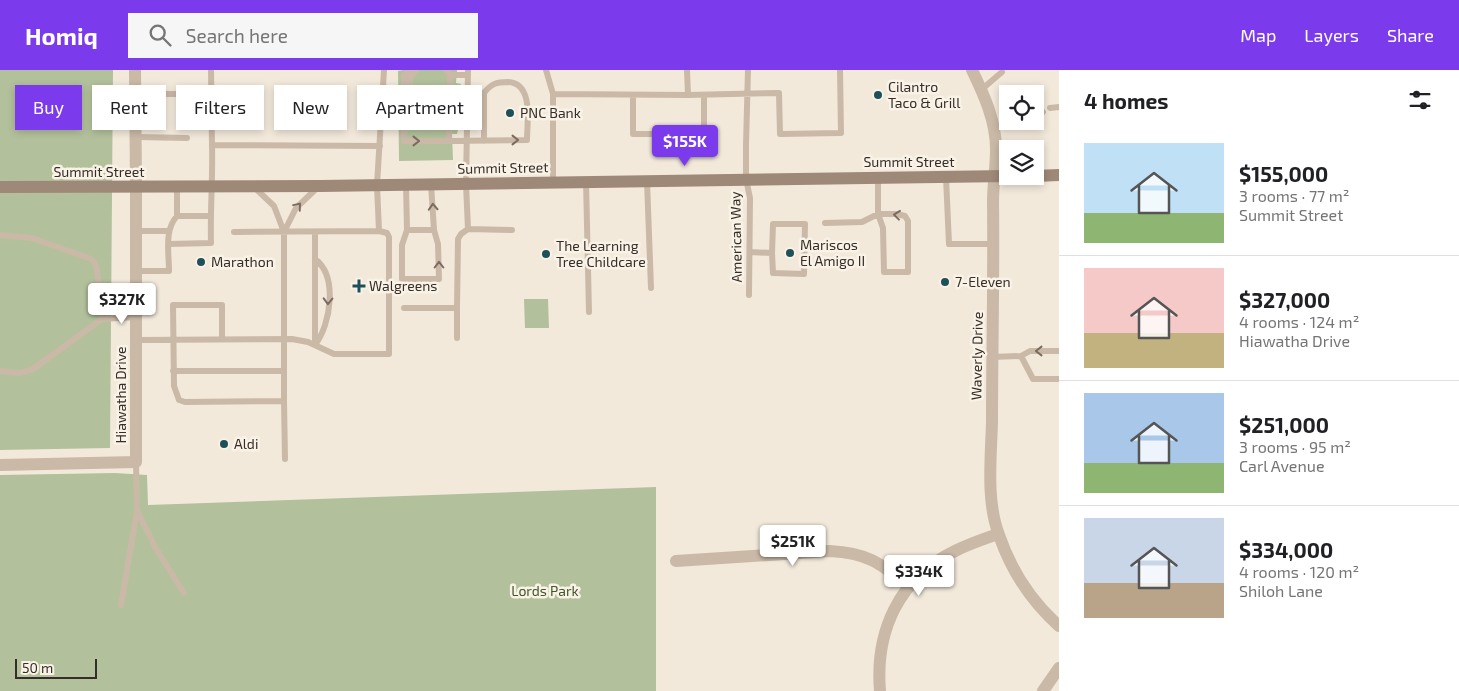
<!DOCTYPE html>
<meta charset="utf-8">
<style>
body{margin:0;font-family:"Exo 2",sans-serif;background:#f6f6f6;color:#202124;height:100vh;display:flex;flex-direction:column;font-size:19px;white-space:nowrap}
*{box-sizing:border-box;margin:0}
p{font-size:16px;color:#757577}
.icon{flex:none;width:28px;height:28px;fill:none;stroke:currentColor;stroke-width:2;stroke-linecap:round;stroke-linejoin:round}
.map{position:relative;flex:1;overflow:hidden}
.details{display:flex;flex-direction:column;background:#fff;width:400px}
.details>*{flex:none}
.hud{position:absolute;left:15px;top:15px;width:475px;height:45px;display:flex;gap:10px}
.tools{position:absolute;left:999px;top:15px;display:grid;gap:10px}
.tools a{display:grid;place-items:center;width:45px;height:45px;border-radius:0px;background:#fff;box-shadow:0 2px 8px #0003;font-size:25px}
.scale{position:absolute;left:15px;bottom:12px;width:82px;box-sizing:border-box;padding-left:5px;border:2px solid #362d28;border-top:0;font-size:14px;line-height:18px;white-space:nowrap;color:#362d28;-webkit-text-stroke:4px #f9f2e7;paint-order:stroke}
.price{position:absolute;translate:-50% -42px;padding:0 11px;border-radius:5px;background:#fff;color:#222;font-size:16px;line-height:32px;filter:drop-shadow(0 1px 2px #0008)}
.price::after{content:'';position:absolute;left:50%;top:30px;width:15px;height:11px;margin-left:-8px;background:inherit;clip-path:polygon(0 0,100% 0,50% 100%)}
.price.active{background:#7c3aed;color:#fff}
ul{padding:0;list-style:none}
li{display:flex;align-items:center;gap:15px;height:125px;padding:0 25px}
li+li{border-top:1px solid #e0e0e0}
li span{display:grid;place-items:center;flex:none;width:140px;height:100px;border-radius:0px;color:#555}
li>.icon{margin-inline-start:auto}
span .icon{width:60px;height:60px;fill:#fffc;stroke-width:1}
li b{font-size:21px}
h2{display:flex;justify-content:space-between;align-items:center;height:60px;padding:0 25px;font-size:21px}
.pill{padding:0 18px;border-radius:0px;background:#fff;box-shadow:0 2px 8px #0003;font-size:18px;line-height:45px}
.pill.active{background:#7c3aed;color:#fff}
header{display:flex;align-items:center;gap:30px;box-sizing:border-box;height:70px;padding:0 25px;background:#7c3aed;color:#fff}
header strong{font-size:24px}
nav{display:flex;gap:28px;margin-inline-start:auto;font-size:18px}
.search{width:350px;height:45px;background:#f6f6f6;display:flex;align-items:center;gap:12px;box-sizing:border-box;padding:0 18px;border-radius:0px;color:#757577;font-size:19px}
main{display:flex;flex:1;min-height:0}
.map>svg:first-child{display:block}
.green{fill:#b2c19b}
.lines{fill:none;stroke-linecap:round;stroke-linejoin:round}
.service{stroke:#cab9a7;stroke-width:6}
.minor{stroke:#cab9a7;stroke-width:12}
.secondary{stroke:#9e8878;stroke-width:12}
.oneway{stroke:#796c61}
.poi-dot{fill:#1d5058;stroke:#f9f2e7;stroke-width:2}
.labels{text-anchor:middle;stroke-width:5;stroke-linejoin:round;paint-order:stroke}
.poi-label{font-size:14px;fill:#362d28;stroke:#f9f2e7;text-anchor:start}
.street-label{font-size:14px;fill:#362d28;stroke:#f9f2e7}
.park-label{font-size:14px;fill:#43552b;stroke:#f9f2e7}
</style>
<header>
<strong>Homiq</strong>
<div class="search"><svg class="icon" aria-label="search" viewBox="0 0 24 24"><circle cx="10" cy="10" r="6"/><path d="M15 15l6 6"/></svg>Search here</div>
<nav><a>Map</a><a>Layers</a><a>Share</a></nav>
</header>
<main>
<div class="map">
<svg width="1059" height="621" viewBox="0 0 1059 621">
<rect width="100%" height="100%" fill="#f2e9db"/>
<!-- green -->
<path class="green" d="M0,0H113L110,378L0,380Z
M403,0H457L456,13L461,14V48L457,64H452L453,90L399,91L398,1Z
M524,229H548L549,258H525Z
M115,403L147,405L148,435L656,417V621H0V405Z"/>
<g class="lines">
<!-- service -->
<path class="service" d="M211,0L212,75L380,76
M408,0L404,5V71H449
M446,0L450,5L449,71L527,70C527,53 534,13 508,12C496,12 491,14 484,23H468
M546,0L553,24
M687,0L688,25L779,23L780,64L841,63L840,0
M748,0L746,75V109L750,128L749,225
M450,5H468
M981,20L1002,2
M135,24H187
M633,25V64H704V25
M1050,38L1059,37
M1035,49L1043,42
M994,57L1016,55L1031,51
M406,60L410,52V7L416,0
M136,67L187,68
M484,71V23
M946,107L949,174H993
M586,111L589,242
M647,111L651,218
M553,112V24L688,25
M406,115L407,160L402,175V209H439L438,174L434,160L431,114
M177,146H210
M825,153L862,152L878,144H897L905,146L908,151V202H884L883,158L878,144V107
M468,159L512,160
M407,160H434
M136,161H169
M379,161L377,115L384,0
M284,162L296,138L317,118
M315,162V275
M0,165L32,168L91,189L95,193L97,200L103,248
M169,174L211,173C210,140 213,108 212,75
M750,182L772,183L773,203L804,204L805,154H773L772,183
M315,189C338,206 331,254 315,275
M136,201H169C169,183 164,160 177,146V117
M404,238H457L458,169L461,164L468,159L466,114L468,0
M457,268V238
M222,269V235H173L174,316L179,330L185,332L284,331V162L274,136L255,118
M136,270L292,269L308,272L334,284H389V167L387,163L379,161L234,162
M1021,286L1033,309H1059
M992,287L1021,286L1030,281H1059
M0,301L20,303L33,299L102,249L136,247
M173,301H284
M284,331L285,389
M138,442L155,477L184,523
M121,535L137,441L136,392"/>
<!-- minor -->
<path class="minor" d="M972,0C984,25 996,51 996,79C996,97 993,114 993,132C994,205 992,279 992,352C991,388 986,431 999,465C1011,500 1032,532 1059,556
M0,395L136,392V117L135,0
M676,491L830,481C868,483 880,493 909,516
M880,621C875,561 899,508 955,481C969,474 984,469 998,464
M1043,621L1059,598"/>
<!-- secondary -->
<path class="secondary" d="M1035,106L1059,105
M0,117L320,116L1008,106"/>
</g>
<!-- one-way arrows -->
<defs><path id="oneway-chevron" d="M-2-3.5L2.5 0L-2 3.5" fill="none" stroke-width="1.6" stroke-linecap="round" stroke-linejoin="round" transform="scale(1.25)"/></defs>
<g class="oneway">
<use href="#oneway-chevron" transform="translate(515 70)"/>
<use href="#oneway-chevron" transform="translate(416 71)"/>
<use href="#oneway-chevron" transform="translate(298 136) rotate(-50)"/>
<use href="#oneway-chevron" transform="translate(433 137) rotate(-93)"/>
<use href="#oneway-chevron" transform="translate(897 145) rotate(-173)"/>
<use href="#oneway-chevron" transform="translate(439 195) rotate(-90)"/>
<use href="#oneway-chevron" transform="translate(328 231) rotate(91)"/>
<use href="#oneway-chevron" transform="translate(1039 281) rotate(180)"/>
</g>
<!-- markers -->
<g class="poi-dot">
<circle cx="878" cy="25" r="5"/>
<circle cx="510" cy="43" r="5"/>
<circle cx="790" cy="183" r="5"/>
<circle cx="546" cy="184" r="5"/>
<circle cx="201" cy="192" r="5"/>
<circle cx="945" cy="212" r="5"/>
<path d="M356.5 208.5h5v5h5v5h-5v5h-5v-5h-5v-5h5z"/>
<circle cx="224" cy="374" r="5"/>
</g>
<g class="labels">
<!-- poi labels -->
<g class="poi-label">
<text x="888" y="22">Cilantro<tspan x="888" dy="16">Taco &amp; Grill</tspan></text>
<text x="520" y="48">PNC Bank</text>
<text x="800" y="180">Mariscos<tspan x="800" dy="16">El Amigo II</tspan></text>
<text x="556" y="181">The Learning<tspan x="556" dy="16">Tree Childcare</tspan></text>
<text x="211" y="197">Marathon</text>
<text x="955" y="217">7-Eleven</text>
<text x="369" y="221">Walgreens</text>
<text x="234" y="379">Aldi</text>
</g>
<!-- street labels -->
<g class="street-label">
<text x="909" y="97">Summit Street</text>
<text transform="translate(503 98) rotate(-1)" y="5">Summit Street</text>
<text x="99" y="107">Summit Street</text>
<text transform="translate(736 167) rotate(-91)" y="5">American Way</text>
<text transform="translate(977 286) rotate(-89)" y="5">Waverly Drive</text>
<text transform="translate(121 325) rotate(-90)" y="5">Hiawatha Drive</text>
</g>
<!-- park labels -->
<g class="park-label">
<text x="545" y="526">Lords Park</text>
</g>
</g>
</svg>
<div class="tools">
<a><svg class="icon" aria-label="locate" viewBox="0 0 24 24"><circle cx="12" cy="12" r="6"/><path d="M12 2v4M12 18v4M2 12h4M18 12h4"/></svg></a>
<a><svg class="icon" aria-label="layers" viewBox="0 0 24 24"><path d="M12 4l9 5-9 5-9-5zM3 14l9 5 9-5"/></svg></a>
</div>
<div class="scale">50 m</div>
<b class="price active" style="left:685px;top:97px">$155K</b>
<b class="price" style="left:122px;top:255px">$327K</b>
<b class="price" style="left:793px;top:497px">$251K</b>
<b class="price" style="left:919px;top:527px">$334K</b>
<div class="hud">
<a class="pill active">Buy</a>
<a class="pill">Rent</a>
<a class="pill">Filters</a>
<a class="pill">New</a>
<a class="pill">Apartment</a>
</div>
</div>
<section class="details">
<h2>4 homes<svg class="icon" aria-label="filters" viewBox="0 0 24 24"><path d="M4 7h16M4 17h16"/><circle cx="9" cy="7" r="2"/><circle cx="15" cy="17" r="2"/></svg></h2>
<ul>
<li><span style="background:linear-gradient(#bfe0f5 70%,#8fb573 0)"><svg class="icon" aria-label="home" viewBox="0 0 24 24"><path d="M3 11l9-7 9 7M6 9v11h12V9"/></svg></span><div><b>$155,000</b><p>3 rooms · 77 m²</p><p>Summit Street</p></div></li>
<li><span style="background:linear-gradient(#f6c9c9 65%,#c2b280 0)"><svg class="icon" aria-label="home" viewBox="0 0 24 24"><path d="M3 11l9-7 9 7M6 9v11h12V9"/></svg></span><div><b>$327,000</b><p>4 rooms · 124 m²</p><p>Hiawatha Drive</p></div></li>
<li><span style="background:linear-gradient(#a9c7e8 70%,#8fb573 0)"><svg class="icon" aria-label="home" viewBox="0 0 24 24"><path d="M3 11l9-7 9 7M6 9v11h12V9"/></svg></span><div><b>$251,000</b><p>3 rooms · 95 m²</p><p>Carl Avenue</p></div></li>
<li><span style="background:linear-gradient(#c9d6e8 65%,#b9a48a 0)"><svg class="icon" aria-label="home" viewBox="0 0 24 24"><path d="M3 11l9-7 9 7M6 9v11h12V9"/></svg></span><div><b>$334,000</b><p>4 rooms · 120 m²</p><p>Shiloh Lane</p></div></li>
</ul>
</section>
</main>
